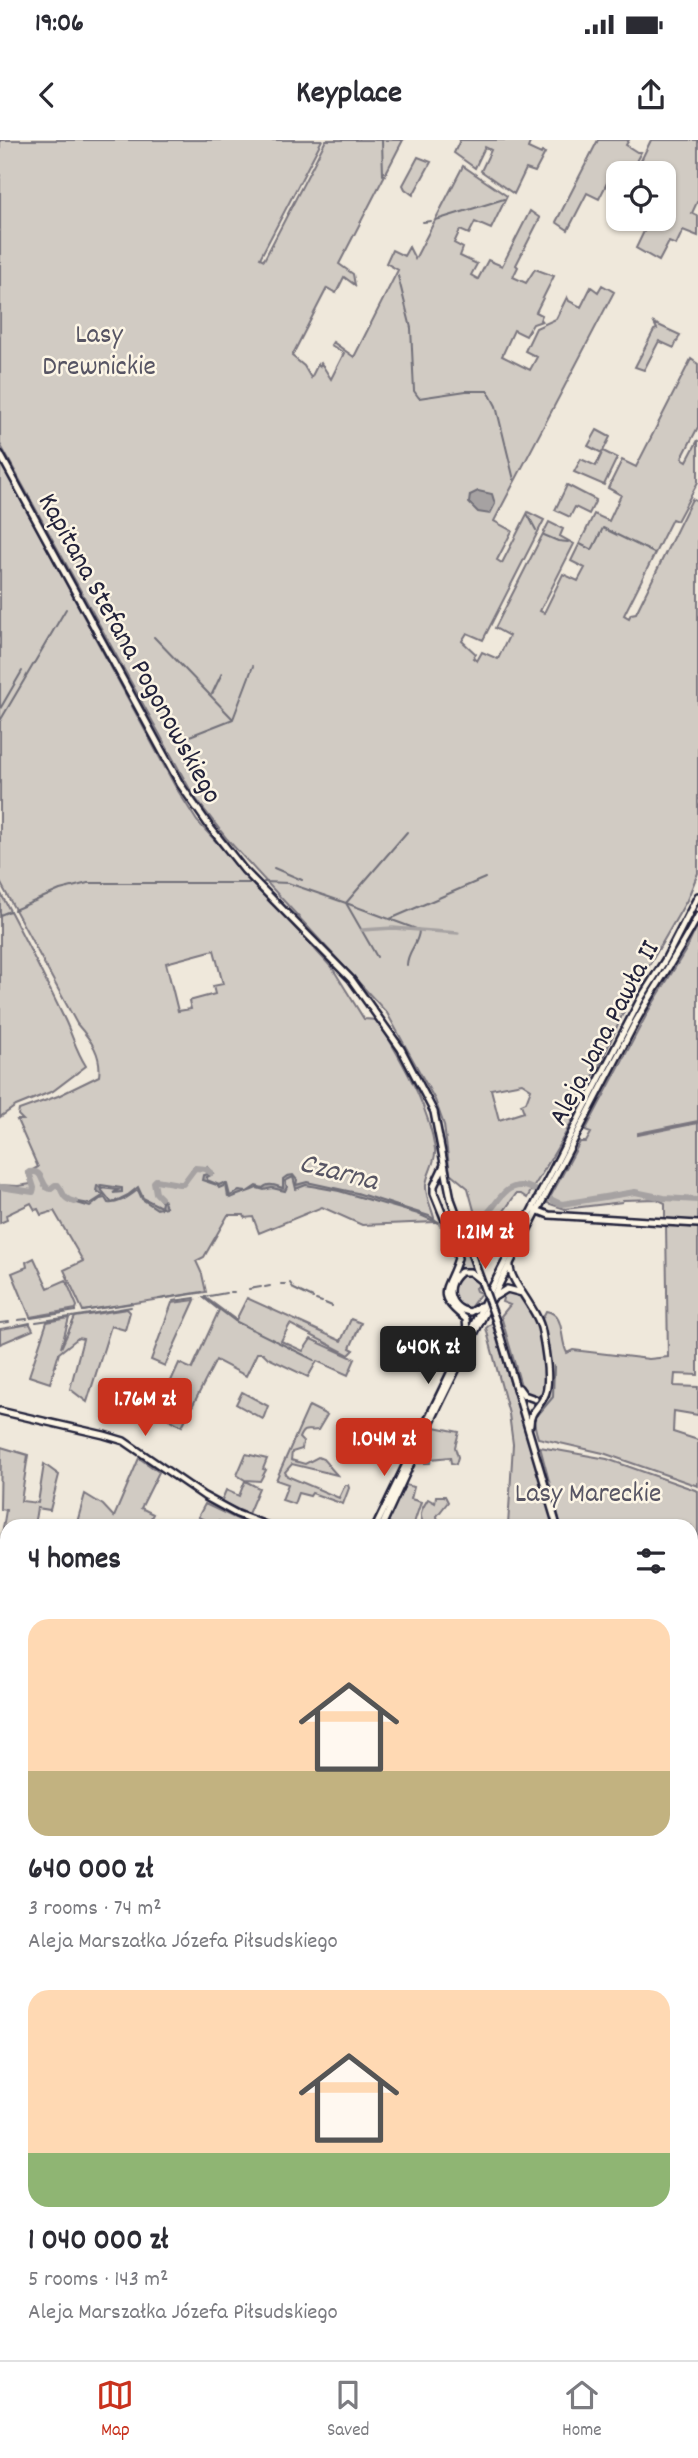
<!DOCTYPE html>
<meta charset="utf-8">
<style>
body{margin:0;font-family:Dekko,sans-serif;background:#f2f2f3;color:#2b2b33;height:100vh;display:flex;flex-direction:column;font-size:26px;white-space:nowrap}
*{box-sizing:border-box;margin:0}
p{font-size:23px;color:#7c7c81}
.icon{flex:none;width:38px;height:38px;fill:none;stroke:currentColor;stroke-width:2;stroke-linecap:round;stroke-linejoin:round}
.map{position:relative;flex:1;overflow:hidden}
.sheet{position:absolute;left:0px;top:1379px;width:698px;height:842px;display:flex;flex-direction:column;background:#fff;border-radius:21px 21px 0 0;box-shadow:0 2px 5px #0004}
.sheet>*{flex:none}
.tools{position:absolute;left:606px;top:21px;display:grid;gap:14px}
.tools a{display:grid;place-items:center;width:70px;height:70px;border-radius:14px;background:#fff;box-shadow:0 2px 5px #0004;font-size:35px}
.price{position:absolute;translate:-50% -60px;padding:0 16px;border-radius:7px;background:#c8321e;color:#fff;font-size:23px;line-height:46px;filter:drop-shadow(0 2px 4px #0008)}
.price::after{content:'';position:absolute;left:50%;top:42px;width:21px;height:16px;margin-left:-10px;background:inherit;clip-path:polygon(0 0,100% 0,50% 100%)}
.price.selected{background:#222;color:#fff}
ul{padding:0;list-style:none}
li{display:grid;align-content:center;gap:14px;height:371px;padding:0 28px}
li span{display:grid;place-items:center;height:217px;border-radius:21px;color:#555}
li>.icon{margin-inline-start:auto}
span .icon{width:126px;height:126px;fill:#fffc;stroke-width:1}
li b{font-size:30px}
h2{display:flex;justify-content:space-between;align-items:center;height:84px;padding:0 28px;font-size:30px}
.status{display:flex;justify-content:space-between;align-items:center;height:49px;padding:0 35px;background:#fff;direction:ltr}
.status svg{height:19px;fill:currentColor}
header{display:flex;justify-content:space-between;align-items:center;height:91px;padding:0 28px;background:#fff;font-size:32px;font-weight:700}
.menu{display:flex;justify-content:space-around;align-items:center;height:98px;border-top:2px solid #e1e1e2;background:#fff;font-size:19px;color:#7c7c81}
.menu a{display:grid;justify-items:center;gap:4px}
.menu .selected{color:#c8321e}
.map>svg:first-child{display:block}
.green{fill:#d1cbc3;stroke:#7a767f;stroke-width:2;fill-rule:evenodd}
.water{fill:#a6a2a2;stroke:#716f79;stroke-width:2}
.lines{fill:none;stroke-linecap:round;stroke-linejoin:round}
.stream{stroke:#716f79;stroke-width:2}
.canal{stroke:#a6a2a2;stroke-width:3.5}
.river{stroke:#a6a2a2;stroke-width:6}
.secondary-casing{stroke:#22223b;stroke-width:10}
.secondary{stroke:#fcf5e5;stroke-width:5}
.secondary-bridge-casing{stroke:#22223b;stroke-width:10;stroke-linecap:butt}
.secondary-bridge{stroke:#fcf5e5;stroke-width:5}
.labels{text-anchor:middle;stroke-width:5;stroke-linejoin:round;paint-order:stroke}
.park-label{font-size:28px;fill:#575564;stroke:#fcf5e5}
.street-label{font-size:28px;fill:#22223b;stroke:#fcf5e5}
.water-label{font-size:30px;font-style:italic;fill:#575564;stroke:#fcf5e5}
</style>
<div class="status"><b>19:06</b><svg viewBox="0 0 49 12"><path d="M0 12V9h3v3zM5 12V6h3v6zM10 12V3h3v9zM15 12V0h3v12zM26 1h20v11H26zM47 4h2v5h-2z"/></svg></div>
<header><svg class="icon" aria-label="back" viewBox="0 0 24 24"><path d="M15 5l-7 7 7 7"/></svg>Keyplace<svg class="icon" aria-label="share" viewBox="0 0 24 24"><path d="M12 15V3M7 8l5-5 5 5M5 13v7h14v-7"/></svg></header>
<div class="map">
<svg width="698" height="2220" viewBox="0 0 698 2220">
<rect width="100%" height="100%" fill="#efe8db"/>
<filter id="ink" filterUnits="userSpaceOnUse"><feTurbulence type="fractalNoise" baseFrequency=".0143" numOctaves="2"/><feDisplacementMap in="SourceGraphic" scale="14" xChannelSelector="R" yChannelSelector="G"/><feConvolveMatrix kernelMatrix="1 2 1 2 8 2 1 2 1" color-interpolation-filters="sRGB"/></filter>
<g filter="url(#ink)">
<!-- green -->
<path class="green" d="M0,0H322L260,118L264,120L326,0H403L339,124L353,134L355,145L344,137L336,153L327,148L292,216L304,226L311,238L318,224L320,226L321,223L331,239L344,213L331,205L333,202L354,217L398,130L386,123L392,110L404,116L409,107L415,119L463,26L507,56L491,89L475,82L469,94L460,90L454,103L463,108L460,116L477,124L471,135L478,139L488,120L502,126L530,71L540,78L516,125L518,127L513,137L526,143L535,129L554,136L536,172L542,175L540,180L542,181L533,184L526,196L514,190L502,216L530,230L537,217L525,211L536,188L556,179L567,157L569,161L581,167L591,147L598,152L602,145L614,152L494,381L512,391L497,420L502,423L528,372L544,380L483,500L467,493L462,501L476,514L473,518L477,521L482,512L498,519L509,496L495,488L549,382L563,389L560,396L574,404L540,471L544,473L563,434L578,441L585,428L571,421L594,374L609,381L621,355L608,348L622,320L636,327L691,219L698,224V287L682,318L687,321L698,300V342L677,381L672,379L624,475L629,478L631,474L636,473L692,359L698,362V733L687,760L628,862L598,929L581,953C583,971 538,1039 527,1058L521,1054H516L499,1078L488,1079L481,1083L485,1098H479L473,1077L475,1074L468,1048L450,1033L444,985L435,960L387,873L227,699L193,655L0,304ZM522,943L531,949L526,962L521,964L524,972L499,980L491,949Z
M460,0H531L528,8L541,14L542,12L545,13L535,32L526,29L514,54L481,31L491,10L485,7L475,28L454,13Z
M598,0H629L626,5L637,12H641L630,33H618V44L609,39L599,59L587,53L568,90L556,82Z
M651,0H698V60L692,73L698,76V96L683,90L676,105L669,102L659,121L636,108L648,83L639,79H663V33H635Z
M418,17L431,22L413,55L405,49L403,45Z
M654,183L680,195L674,208L659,201L644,230L635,227L654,190L657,189Z
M597,290L610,297L603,311L617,318L604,345L574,332L581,319L596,326L602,313L588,306Z
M0,321L175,646L197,681L333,829L364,879L378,880C401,921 428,962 435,1009C437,1020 427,1033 426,1045C425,1057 433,1070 435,1082L362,1085L322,1067L259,1093L253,1077L245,1078L244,1075H228L204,1117L196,1121L202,1134L206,1152L83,1171L64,1130L83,1121L54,1071L41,1075L38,1069L35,1070L31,1063L6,1075L7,1080L0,1083V1045L18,1046L31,1044L27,1033L38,1027L17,980H23L18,975L19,970L58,956L99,936C102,915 91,900 77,884L0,742ZM214,810L223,844L213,846L215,854L189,861L191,869L178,871L166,823Z
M567,345L596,360L589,374L575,367L570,377L555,370Z
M0,752C22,793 43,835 64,878C72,894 76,911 86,926L53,951L16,966L0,977Z
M698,784V981L638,993V995L698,983V1082L665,1079V1063L657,1059L623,1060L622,1062L565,1069L547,1063L580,1002H586L591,993L585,991L649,870L687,808Z
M666,1085L698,1088V1235L675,1234L674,1246L698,1247V1275L674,1271L673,1292L698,1300V1346L603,1313L538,1298C527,1263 544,1275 550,1250L546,1200L542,1179L546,1171C566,1174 559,1199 567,1213L573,1210L649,1219L668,1217Z
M458,1088L475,1131L463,1128L455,1133L457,1125L451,1090Z
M34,1118L48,1148L66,1140L77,1166L76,1169L30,1177L12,1133L27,1127L26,1122Z
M468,1134L476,1140L479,1146L475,1148L476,1151L481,1153L469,1169L458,1165C451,1152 449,1136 468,1134Z
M505,1151C511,1152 517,1152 521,1155C537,1167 551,1232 544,1250C542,1254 541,1254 536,1257L527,1256L522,1249L501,1176L510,1165L502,1162Z
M204,1158H206L236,1180L247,1158L341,1201L351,1179L361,1183L350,1208L354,1210L349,1215L290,1184L281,1201L303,1211L311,1199L355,1219L348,1235L317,1221L308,1237L268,1218L263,1213H257L246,1236L216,1220L182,1286L157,1272L179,1223L192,1229L219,1170Z
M195,1160L165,1226L151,1220L172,1163Z
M127,1169L130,1172L125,1190L111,1186L87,1262L70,1249L83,1199L78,1198L59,1213L50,1243L29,1236L47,1182L69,1178L61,1208L75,1177Z
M492,1183L554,1386H508L513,1304L509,1274L486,1188Z
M30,1184L33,1190L0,1204V1189Z
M242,1252L268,1266L263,1279L236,1264Z
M309,1266L327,1275L318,1290C307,1292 304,1286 299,1298L303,1302L302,1309L292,1312L291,1320L305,1324L318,1317L323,1319L337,1335L292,1324L285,1332L287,1336L339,1358L345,1345H348L349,1348L343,1364L312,1353L310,1356L298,1353L294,1364L282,1360L288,1344L276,1340Z
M435,1287L459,1292L455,1307L458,1317L456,1324L451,1323L450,1317L431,1319L430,1323H417Z
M1,1307L28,1315L21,1361L38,1363L44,1324L59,1335L50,1370L37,1368L34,1386H7V1446L0,1489V1407L6,1370L0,1369Z
M540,1307L607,1319L698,1351V2220H549L550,2214H691V1386H561Z
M246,1314L267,1319L263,1329L266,1330L260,1341L245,1340L237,1335Z
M139,1318L159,1332L141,1368L153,1374L147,1386H76L85,1354L103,1365L114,1377Z
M245,1341L259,1348L248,1374L221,1362L226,1350L239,1356Z
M405,1345L414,1347L411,1359L421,1362L413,1386H396L387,1381Z
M436,1356H445L448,1362L437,1376L438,1381L425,1386C417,1374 422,1369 428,1359L435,1363Z
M205,1364L252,1386H228L218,1381L215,1385L198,1377Z
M73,2214H542V2220H70Z"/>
<!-- water -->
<path class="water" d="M478,351L492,354L495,364L490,374L478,372L469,363L470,355Z
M207,1027L213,1034L207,1037V1040L219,1045L223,1043L227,1044L230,1056L239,1051L247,1052L256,1046L263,1048C268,1042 276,1046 283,1048V1039L287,1036L293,1035L297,1040L296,1045L307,1042L357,1053L429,1076L445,1086L418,1074L339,1051L306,1045L296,1049L293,1037L285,1041L287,1047L285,1051L272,1048L264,1050L257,1048C248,1053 240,1053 231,1058L228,1057L226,1045L219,1048L217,1045L202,1040L203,1035L209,1034L205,1030Z
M101,1045L122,1048V1052L113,1053L118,1050L100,1048L112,1063L128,1055L138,1047L143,1058L161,1067L162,1062L157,1056V1052L163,1059L166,1067L157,1069L142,1059L138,1050C130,1055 119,1065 108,1063L105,1058L100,1059L90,1067L67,1060L90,1064L104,1055L96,1051L97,1046Z"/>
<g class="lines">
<!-- stream -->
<path class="stream" d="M382,0L383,35
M436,80L504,59
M423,82L431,81
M398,136L411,188L414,251L419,258L466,251H488L496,266L514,340
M528,375L536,390
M544,395L558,401L568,402
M580,404L592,410L603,388L654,413
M154,497L233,579
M212,554L222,533
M0,569L22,531
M0,581L66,469
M182,599L233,579L253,526
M274,728L302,740
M264,742L288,743L346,763L377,817
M14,770L60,750L88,743H249
M0,775L10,771
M390,779L485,738
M407,825C407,811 419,804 419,790L346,763L407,692
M290,1143L294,1149L313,1158
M281,1144H285
M265,1147L270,1146
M249,1149L261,1147
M230,1152H234
M203,1157L235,1181L314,1220
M204,1157L226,1153
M159,1159L202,1152
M316,1160L322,1162
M173,1161L195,1158
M325,1163L332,1166
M83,1171L131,1163
M72,1177L131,1167
M31,1178L76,1171
M18,1180L27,1179
M36,1182L70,1177
M0,1183L9,1182
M16,1186L30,1183
M537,1276L553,1257L554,1226"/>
<!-- canal -->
<path class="canal" d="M362,790L393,788L458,793"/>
<!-- river -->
<path class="river" d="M0,1047L33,1052L34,1048L29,1032C43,1030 40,1040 47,1048L50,1049L55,1045H58C65,1054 61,1058 75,1062
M161,1058L156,1053L154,1042L156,1040L179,1044H183L195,1028L206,1029L211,1033
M441,1084C451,1084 470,1084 480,1079C496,1071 500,1045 522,1046C536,1046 548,1061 562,1064L635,1052L664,1058L698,1060"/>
<defs>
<path id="secondary" d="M0,314L180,644L210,687L244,730L351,839L401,909L434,972L451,1059L482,1143
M444,1025L434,1046V1053L449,1090L458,1118C449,1150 431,1152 466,1179L467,1192
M536,1070L549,1075L698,1084
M510,1124C508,1141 538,1168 542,1192C545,1208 552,1244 544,1257C538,1269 530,1271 530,1285
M479,1139L470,1132H461C443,1144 448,1169 470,1172L480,1166
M494,1157L507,1149L522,1153
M496,1181L557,1386
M519,1248L524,1255L535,1259
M0,1271L104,1295L124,1301L204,1356L237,1374L268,1386
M376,1386L485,1161L641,858L665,820L698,756
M382,1386C459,1216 548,1051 634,885C654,848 679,813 698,776
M0,2127L7,2114
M0,2138L7,2125
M546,2220V2214"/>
</defs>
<!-- secondary casing -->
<use href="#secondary" class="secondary-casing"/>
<!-- secondary -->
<use href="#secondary" class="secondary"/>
<defs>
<path id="secondary-bridge" d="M482,1143L496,1181"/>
</defs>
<!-- secondary-bridge casing -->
<use href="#secondary-bridge" class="secondary-bridge-casing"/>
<!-- secondary-bridge -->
<use href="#secondary-bridge" class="secondary-bridge"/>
</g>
</g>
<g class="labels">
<!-- park labels -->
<g class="park-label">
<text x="99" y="202">Lasy<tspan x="99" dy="32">Drewnickie</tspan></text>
<text x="588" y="1361">Lasy Mareckie</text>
</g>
<!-- street labels -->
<g class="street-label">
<text transform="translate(132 507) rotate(61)" y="10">Kapitana Stefana Pogonowskiego</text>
<text transform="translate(602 892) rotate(-62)" y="10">Aleja Jana Pawła II</text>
</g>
<!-- water labels -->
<g class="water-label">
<text transform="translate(339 1030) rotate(14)" y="10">Czarna</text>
</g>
</g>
</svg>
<div class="tools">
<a><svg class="icon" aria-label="locate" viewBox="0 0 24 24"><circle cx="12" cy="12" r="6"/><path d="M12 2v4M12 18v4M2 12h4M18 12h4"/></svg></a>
</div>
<b class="price" style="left:485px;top:1131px">1.21M zł</b>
<b class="price selected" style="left:428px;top:1246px">640K zł</b>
<b class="price" style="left:145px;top:1298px">1.76M zł</b>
<b class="price" style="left:384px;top:1338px">1.04M zł</b>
<section class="sheet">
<h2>4 homes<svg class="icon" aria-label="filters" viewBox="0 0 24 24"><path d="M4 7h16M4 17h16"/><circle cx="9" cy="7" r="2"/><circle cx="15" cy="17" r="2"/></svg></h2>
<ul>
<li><span style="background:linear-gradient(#ffd9b3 70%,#c2b280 0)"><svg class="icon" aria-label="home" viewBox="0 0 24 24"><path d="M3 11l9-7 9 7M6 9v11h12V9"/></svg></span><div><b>640 000 zł</b><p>3 rooms · 74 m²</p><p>Aleja Marszałka Józefa Piłsudskiego</p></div></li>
<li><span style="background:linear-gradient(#ffd9b3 75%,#8fb573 0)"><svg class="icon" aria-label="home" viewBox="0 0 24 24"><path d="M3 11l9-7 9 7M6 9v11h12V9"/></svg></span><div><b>1 040 000 zł</b><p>5 rooms · 143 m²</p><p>Aleja Marszałka Józefa Piłsudskiego</p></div></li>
</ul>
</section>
</div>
<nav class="menu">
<a class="selected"><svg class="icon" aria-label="map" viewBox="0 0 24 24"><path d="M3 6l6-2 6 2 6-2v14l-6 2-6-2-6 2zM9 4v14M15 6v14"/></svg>Map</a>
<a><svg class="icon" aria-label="saved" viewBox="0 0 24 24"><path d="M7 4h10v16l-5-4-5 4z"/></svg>Saved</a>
<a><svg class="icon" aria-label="home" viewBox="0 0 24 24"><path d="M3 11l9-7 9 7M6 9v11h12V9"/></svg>Home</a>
</nav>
